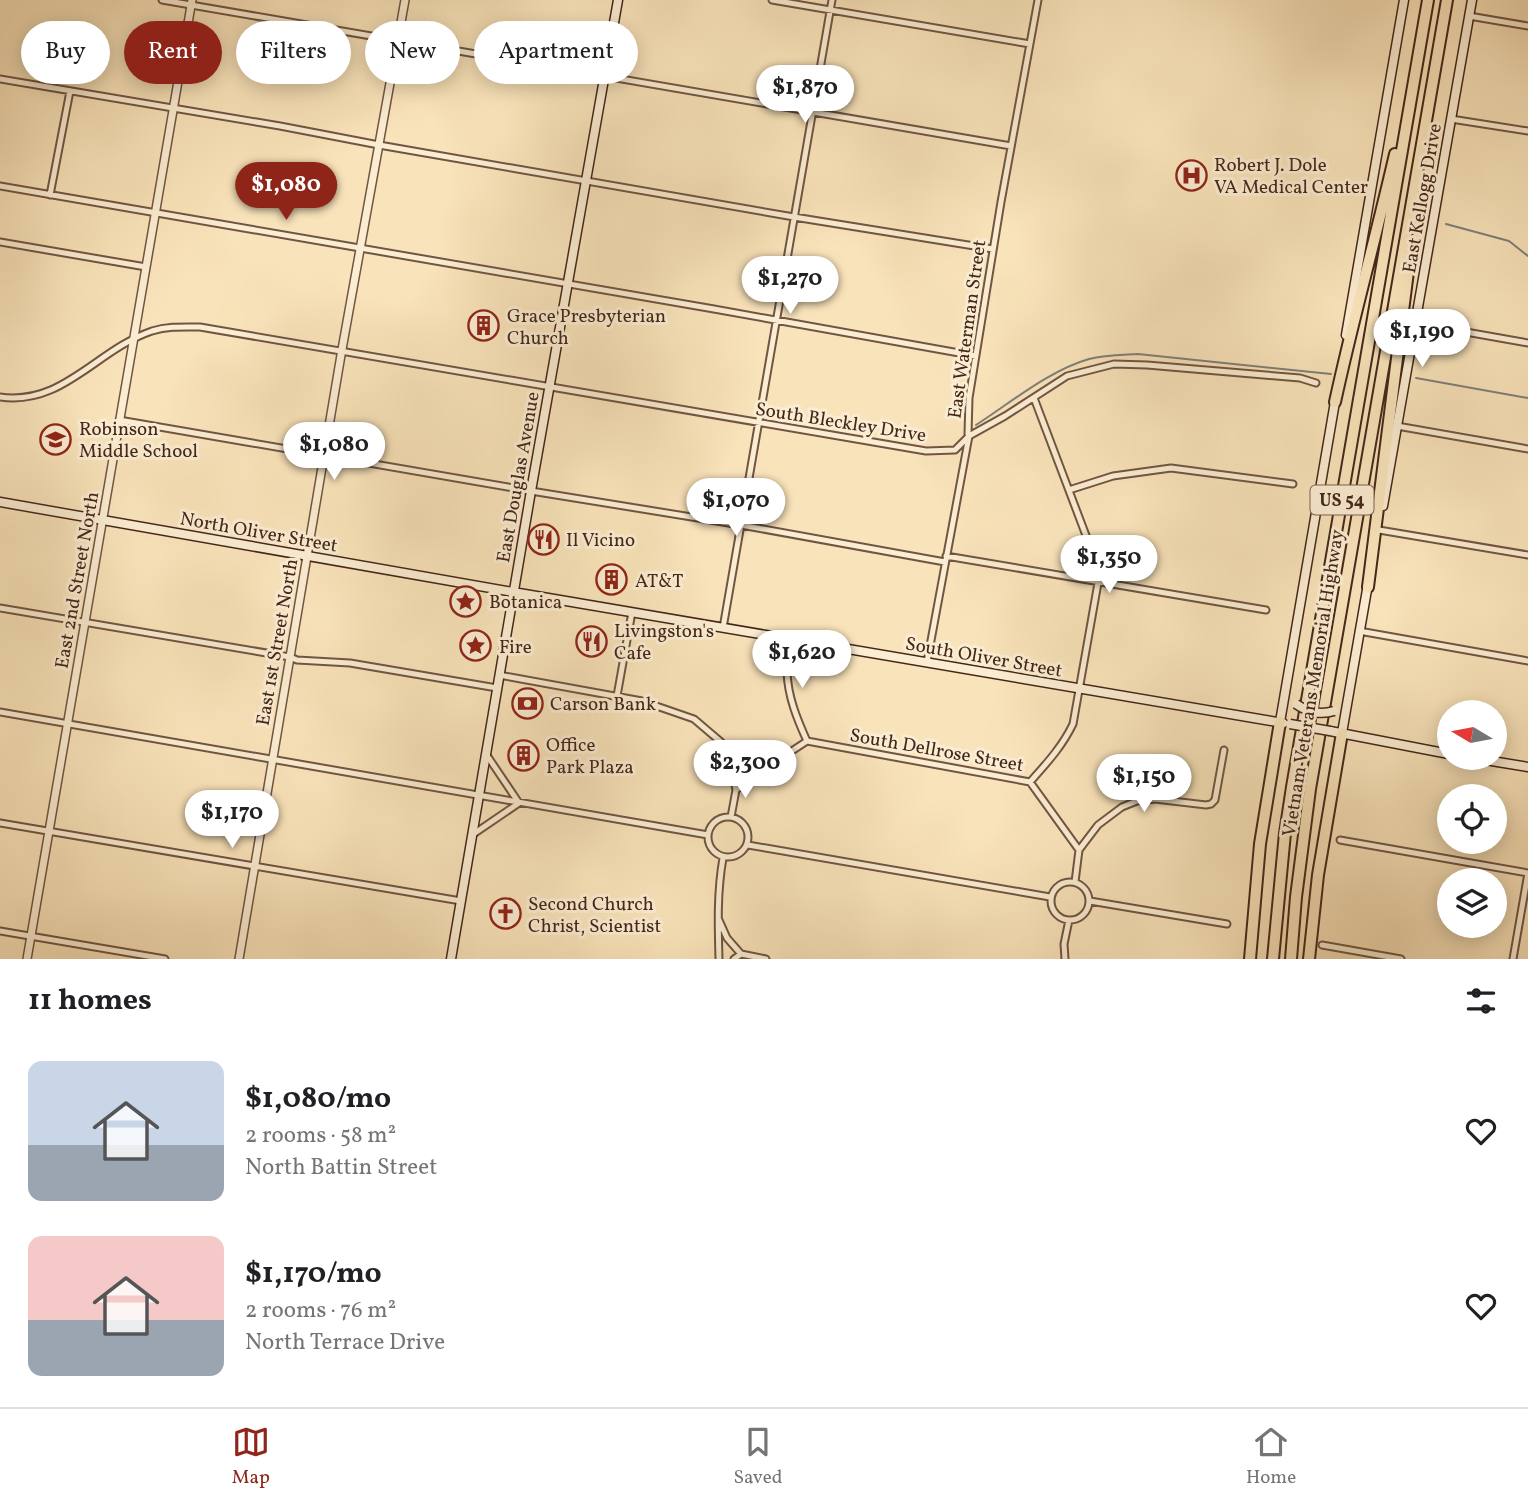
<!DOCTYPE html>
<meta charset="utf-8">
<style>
body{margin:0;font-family:Vollkorn,serif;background:#f2f2f2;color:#202124;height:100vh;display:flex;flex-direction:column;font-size:26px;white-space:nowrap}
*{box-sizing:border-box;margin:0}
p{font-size:23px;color:#757577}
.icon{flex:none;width:38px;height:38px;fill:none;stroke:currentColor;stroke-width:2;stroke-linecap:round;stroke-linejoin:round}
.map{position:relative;height:959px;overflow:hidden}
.panel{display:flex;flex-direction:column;background:#fff;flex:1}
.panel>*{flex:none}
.hud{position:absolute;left:21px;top:21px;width:700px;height:63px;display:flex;gap:14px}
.needle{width:46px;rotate:280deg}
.buttons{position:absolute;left:1437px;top:700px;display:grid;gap:14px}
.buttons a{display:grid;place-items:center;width:70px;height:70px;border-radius:50%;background:#fff;box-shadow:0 4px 18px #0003;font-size:35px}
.price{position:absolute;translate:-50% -60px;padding:0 16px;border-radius:24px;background:#fff;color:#222;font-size:23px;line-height:46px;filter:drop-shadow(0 2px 4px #0008)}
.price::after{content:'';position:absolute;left:50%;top:42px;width:21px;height:16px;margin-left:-10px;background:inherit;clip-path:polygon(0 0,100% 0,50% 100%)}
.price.on{background:#8f2418;color:#fff}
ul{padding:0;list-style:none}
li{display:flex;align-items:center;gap:21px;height:175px;padding:0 28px}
li span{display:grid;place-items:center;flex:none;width:196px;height:140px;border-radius:14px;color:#555}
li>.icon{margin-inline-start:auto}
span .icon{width:84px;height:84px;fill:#fffc;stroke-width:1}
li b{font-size:30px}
h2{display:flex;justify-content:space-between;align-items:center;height:84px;padding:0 28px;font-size:30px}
.chip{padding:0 24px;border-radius:32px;background:#fff;box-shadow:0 4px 18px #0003;font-size:24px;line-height:63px}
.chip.on{background:#8f2418;color:#fff}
.dock{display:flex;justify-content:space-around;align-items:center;height:98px;border-top:2px solid #e0e0e0;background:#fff;font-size:19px;color:#757577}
.dock a{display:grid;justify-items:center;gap:4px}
.dock .on{color:#8f2418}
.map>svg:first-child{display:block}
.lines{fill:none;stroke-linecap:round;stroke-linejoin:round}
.stream{stroke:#7e7f7b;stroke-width:2}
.minor-casing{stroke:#715542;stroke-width:9}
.tertiary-casing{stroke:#715542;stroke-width:10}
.secondary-casing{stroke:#44261a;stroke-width:11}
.motorway-casing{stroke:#44261a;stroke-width:14}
.minor{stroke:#fbedd2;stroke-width:5}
.tertiary{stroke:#fbedd2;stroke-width:7}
.secondary{stroke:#fbedd2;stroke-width:8}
.motorway{stroke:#f9e3ba;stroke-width:10}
.secondary-bridge-casing{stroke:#44261a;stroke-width:11;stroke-linecap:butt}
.secondary-bridge{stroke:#fbedd2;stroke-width:8}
.labels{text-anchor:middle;stroke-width:6;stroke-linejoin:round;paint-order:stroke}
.shield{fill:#fbedd2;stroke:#7b6251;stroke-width:2}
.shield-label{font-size:18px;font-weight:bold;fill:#44261a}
.poi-label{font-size:19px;fill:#44261a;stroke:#fbedd2;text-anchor:start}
.street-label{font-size:19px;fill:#44261a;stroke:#fbedd2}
</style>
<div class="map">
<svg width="1528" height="959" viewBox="0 0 1528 959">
<rect width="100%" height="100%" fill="#f9e3ba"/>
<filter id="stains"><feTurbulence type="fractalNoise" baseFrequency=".00286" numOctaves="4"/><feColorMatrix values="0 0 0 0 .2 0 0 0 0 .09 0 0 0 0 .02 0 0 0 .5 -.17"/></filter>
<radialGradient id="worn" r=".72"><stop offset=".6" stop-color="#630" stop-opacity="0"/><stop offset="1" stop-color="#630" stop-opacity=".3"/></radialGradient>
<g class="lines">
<!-- stream -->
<path class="stream" d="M1446,224L1509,241L1528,256
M1416,378L1528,398
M976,425C1010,403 1050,370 1089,359C1105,355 1122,355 1138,354L1331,374"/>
<defs>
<path id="minor" d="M162,0L1011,146
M772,0L1030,44
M1469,16L1528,26
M0,79L280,126L379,145L794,217L993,249
M1451,119L1528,131
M0,186L714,309L976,356
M50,195L70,91
M0,242L146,267
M1415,323L1528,343
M0,397C63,406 96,350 152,331C168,326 184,327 200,327L926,451L955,450L969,436L1005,416L1067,376L1114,364L1147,365L1300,378L1316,383
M119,420L531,491L741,525L945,562
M1397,426L1528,449
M1069,490L1113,476L1171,468L1293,484
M1379,530L1528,555
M946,556L1266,610
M0,608L290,657L297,660L350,663L497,688
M723,628L832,0
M1359,631L1528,661
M791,639C789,650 786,661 787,672C788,697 797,719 807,741
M927,662L969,436L968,434L969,398L1001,202L1038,0
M499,675L642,701L694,719L721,742L732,769L736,790L760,772L807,741L1030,782L1079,850
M617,696L632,612
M0,712L708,835
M1030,782C1046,764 1062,747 1073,724L1098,583L1096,562L1034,398
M708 837a20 20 0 1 1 40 0a20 20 0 1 1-40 0Z
M731,817L736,790
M0,823L461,901
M472,835L519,803L486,754
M1340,840L1528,873
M748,845L1050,897
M1051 901a19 19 0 1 1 38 0a19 19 0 1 1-38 0Z
M1075,882L1079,850L1098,825L1122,807L1137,801L1155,799L1206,805L1211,804L1215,800L1224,750
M1090,901L1227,924
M719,920L727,938L741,954L734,959
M0,931L165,959
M1322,945L1401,959
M741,954L766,959
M719,959C718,925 717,892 723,858
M1065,959L1064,944L1069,920
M1513,959L1528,873"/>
<path id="tertiary" d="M27,959L192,0
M239,959L341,355L405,0"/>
<path id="secondary" d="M1346,335L1404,0
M0,502L513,592L1283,723
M1383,506L1472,0
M1280,722L1336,396
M1330,731L1449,754
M1342,733L1368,584
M1473,758L1528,767
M451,959L531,491L618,0"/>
<path id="motorway" d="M1335,402C1353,319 1376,237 1395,154
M1368,587L1411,248
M1250,959L1260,844L1280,722
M1273,959L1285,833L1292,787L1428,0
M1291,959L1296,897L1310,789L1447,0
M1309,959L1318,875L1342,733"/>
</defs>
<!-- minor casing -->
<use href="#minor" class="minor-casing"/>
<!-- tertiary casing -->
<use href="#tertiary" class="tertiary-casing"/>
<!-- secondary casing -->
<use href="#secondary" class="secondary-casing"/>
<!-- motorway casing -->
<use href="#motorway" class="motorway-casing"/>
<!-- minor -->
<use href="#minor" class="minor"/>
<!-- tertiary -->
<use href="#tertiary" class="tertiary"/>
<!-- secondary -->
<use href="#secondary" class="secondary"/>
<!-- motorway -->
<use href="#motorway" class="motorway"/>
<defs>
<path id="secondary-bridge" d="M1296,704C1307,712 1321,715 1334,711
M1290,724L1330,731"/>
</defs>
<!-- secondary-bridge casing -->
<use href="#secondary-bridge" class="secondary-bridge-casing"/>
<!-- secondary-bridge -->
<use href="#secondary-bridge" class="secondary-bridge"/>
</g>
<!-- icons -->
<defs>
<symbol id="hospital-ring" viewBox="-11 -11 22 22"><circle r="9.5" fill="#fbedd2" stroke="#8f2418" stroke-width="1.5"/><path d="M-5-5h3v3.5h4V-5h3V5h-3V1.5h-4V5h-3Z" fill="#8f2418"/></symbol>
<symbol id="building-ring" viewBox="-11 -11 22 22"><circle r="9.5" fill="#fbedd2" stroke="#8f2418" stroke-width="1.5"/><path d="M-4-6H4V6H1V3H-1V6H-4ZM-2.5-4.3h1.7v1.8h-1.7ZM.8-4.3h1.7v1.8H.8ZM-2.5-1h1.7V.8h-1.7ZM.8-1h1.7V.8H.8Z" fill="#8f2418"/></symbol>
<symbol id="school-ring" viewBox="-11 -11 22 22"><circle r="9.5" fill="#fbedd2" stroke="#8f2418" stroke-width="1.5"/><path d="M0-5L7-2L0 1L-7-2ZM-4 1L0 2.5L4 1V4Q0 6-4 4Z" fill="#8f2418"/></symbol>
<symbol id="restaurant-ring" viewBox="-11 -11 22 22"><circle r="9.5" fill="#fbedd2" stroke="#8f2418" stroke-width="1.5"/><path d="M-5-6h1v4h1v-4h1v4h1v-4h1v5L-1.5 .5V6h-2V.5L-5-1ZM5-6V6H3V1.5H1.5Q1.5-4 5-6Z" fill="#8f2418"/></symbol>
<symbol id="sight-ring" viewBox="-11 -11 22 22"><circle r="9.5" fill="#fbedd2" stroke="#8f2418" stroke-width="1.5"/><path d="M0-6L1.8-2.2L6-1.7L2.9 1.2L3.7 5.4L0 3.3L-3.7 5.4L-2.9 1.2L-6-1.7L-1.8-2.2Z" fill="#8f2418"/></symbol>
<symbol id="bank-ring" viewBox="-11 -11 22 22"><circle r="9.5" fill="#fbedd2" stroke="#8f2418" stroke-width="1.5"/><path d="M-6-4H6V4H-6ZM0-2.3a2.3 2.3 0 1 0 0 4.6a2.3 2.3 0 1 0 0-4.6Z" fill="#8f2418"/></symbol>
<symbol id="church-ring" viewBox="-11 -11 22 22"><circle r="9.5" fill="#fbedd2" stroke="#8f2418" stroke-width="1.5"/><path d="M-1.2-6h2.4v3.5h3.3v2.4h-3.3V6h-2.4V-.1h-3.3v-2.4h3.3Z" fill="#8f2418"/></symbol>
</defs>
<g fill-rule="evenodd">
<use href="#hospital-ring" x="1174" y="158" width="35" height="35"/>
<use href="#building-ring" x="466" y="308" width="35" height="35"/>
<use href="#school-ring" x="38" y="422" width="35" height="35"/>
<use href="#restaurant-ring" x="526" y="522" width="35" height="35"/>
<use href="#building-ring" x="594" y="562" width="35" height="35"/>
<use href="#sight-ring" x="448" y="584" width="35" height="35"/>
<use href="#restaurant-ring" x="574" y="624" width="35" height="35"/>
<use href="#sight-ring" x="458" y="628" width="35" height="35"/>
<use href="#bank-ring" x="510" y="686" width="35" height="35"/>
<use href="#building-ring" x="506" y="738" width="35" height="35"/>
<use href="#church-ring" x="488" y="896" width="35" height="35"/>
</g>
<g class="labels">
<!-- shield labels -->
<rect class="shield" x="1310.5" y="485.5" width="63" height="29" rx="5"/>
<g class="shield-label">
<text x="1342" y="506">US 54</text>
</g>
<!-- poi labels -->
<g class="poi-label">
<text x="1214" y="171">Robert J. Dole<tspan x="1214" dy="22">VA Medical Center</tspan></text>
<text x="507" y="322">Grace Presbyterian<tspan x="507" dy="22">Church</tspan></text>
<text x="79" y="435">Robinson<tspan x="79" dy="22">Middle School</tspan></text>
<text x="566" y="546">Il Vicino</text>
<text x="635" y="587">AT&amp;T</text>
<text x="489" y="608">Botanica</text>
<text x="614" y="637">Livingston's<tspan x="614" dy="22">Cafe</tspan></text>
<text x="499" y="653">Fire</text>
<text x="550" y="710">Carson Bank</text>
<text x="546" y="751">Office<tspan x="546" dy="22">Park Plaza</tspan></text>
<text x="528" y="910">Second Church<tspan x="528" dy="22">Christ, Scientist</tspan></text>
</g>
<!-- street labels -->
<g class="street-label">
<text transform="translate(1421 198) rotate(-80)" y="7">East Kellogg Drive</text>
<text transform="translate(966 329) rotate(-82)" y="7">East Waterman Street</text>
<text transform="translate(841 421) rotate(9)" y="7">South Bleckley Drive</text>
<text transform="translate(517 477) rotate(-80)" y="7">East Douglas Avenue</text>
<text transform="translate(259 531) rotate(10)" y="7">North Oliver Street</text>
<text transform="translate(76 580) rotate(-80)" y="7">East 2nd Street North</text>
<text transform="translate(276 642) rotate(-80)" y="7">East 1st Street North</text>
<text transform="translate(984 656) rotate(10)" y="7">South Oliver Street</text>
<text transform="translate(1312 683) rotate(-81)" y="7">Vietnam Veterans Memorial Highway</text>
<text transform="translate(937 749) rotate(10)" y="7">South Dellrose Street</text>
</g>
</g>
<rect width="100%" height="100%" filter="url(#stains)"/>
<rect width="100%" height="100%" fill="url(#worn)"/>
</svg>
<div class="buttons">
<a><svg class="needle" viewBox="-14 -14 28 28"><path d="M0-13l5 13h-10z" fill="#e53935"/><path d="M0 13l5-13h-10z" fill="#757577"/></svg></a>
<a><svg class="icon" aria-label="locate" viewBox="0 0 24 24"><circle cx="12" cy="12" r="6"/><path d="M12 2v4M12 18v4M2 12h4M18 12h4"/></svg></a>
<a><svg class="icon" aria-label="layers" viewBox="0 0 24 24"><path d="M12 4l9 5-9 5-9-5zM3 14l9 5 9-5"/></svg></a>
</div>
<b class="price" style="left:805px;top:125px">$1,870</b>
<b class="price on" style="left:286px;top:222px">$1,080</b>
<b class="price" style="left:790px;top:316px">$1,270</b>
<b class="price" style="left:1422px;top:369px">$1,190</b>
<b class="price" style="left:334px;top:482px">$1,080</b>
<b class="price" style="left:736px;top:538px">$1,070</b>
<b class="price" style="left:1109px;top:595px">$1,350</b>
<b class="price" style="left:802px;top:690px">$1,620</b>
<b class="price" style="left:745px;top:800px">$2,300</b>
<b class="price" style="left:1144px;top:814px">$1,150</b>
<b class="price" style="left:232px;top:850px">$1,170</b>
<div class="hud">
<a class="chip">Buy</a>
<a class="chip on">Rent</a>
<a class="chip">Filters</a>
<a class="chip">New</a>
<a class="chip">Apartment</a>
</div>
</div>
<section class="panel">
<h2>11 homes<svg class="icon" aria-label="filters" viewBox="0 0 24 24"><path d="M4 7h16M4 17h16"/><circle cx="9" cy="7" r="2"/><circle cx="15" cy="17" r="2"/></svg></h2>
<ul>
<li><span style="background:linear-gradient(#c9d6e8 60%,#9aa5b1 0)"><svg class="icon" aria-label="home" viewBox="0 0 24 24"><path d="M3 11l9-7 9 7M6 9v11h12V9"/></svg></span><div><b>$1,080/mo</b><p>2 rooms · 58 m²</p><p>North Battin Street</p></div><svg class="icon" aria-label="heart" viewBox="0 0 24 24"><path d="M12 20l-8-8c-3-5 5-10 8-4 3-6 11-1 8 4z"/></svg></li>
<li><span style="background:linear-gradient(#f6c9c9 60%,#9aa5b1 0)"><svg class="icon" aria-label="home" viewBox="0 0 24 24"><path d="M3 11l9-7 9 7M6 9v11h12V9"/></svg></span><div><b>$1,170/mo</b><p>2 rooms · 76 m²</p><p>North Terrace Drive</p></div><svg class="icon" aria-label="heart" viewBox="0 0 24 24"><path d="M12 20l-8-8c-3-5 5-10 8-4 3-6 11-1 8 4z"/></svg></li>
</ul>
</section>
<nav class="dock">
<a class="on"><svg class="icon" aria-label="map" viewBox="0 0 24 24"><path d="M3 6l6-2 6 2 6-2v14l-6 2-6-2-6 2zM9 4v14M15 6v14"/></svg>Map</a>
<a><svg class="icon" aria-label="saved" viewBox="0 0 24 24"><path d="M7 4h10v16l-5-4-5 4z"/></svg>Saved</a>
<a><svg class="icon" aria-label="home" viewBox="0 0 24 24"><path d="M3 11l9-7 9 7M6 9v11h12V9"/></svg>Home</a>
</nav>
